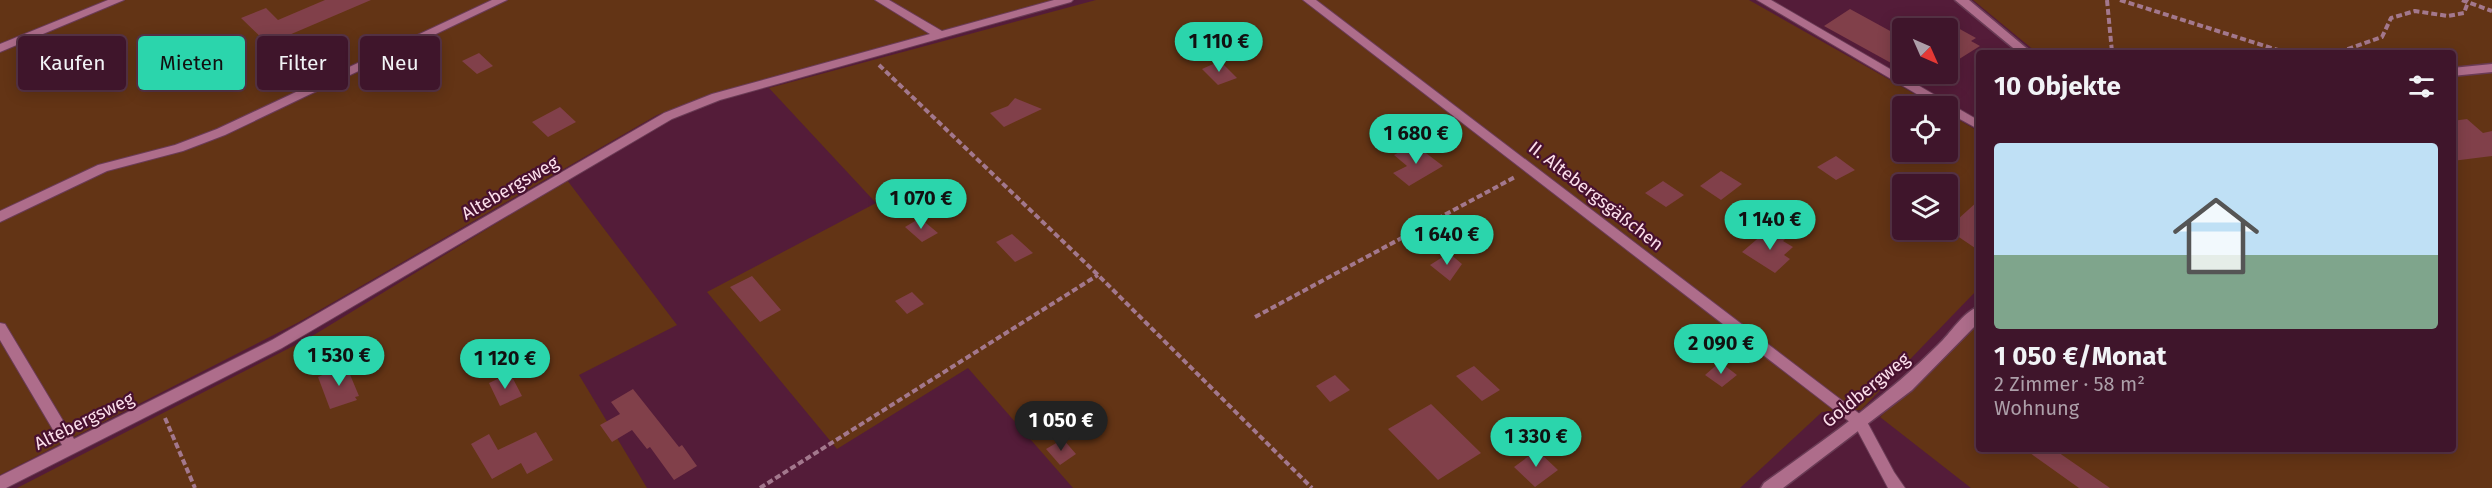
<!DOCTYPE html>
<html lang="de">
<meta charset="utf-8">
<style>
body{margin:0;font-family:"Fira Sans",sans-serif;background:#461e33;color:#f1f3f6;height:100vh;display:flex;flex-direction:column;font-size:22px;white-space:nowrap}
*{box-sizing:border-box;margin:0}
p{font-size:20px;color:#ad9fa9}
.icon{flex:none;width:33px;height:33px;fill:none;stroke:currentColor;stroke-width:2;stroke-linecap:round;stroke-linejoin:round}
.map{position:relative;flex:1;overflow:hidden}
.panel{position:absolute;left:1976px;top:50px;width:480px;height:402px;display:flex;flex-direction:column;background:#3f152b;border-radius:6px;box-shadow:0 3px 15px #0003,0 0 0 2px #583447}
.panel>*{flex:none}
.top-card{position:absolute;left:18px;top:36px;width:570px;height:54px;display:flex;gap:12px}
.needle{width:39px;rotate:135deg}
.tools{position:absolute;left:1892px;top:18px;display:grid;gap:12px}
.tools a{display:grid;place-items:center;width:66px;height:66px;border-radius:6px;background:#3f152b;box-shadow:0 3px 15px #0003,0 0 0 2px #583447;font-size:30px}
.price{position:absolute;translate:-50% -51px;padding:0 14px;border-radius:21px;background:#2bd5ac;color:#111;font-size:20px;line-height:39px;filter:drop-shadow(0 2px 3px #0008)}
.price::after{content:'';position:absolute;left:50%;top:36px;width:18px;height:14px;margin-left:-9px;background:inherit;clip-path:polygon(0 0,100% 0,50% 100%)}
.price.on{background:#222;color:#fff}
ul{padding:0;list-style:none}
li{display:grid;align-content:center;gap:12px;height:318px;padding:0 18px}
li span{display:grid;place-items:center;height:186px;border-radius:6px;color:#555}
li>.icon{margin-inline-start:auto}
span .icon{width:108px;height:108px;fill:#fffc;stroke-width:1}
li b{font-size:26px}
h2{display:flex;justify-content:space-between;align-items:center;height:72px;padding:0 18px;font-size:26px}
.tag{padding:0 21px;border-radius:6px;background:#3f152b;box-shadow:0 3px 15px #0003,0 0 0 2px #583447;font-size:21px;line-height:54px}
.tag.on{background:#2bd5ac;color:#111}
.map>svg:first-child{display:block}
.green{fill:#633415;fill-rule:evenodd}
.building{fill:#81404a}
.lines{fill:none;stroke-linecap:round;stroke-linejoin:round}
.service-casing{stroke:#6a3b55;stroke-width:2}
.minor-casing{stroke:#6a3b55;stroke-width:3}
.path{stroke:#a3788d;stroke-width:4;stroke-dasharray:6 3;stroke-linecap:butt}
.service{fill:#ae6d8b;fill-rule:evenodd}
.minor{fill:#ae6d8b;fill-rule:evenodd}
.labels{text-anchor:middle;stroke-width:4.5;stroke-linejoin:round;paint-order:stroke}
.street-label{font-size:18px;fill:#fcdfeb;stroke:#48112f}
</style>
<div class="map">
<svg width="2492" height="488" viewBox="0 0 2492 488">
<rect width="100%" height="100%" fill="#541c39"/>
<!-- green -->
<path class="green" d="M0,0H1066L712,95L657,115L299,322L0,475Z
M1096,0H1749L1936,106H1902V152H1947V113L1978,131V289L1861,410L1822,412L1740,488H1073L968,368L837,449L707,292L876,203L769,88ZM1902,184H1947V230H1902Z
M1973,0H2492V66L2453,69L2452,52H2036Z
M2492,71V488H1971L1880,417L1978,321V448H2452L2453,75Z
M567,180L677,325L579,375L647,488H17L309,338Z"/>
<!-- building -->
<path class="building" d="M325,0H371L268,44L241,18L266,8L278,20Z
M1850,9L1892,32L1902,26V69L1824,26Z
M1947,22L1976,38L1971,41L1980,46L1956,61L1947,56Z
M479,53L493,66L477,74L462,61Z
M1220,61L1237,78L1218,85L1202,69Z
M1015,98L1042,109L1004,127L990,113L1008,106Z
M560,107L576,122L548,137L532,122Z
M2467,119L2483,133L2492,131V156L2452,161V121Z
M1414,144L1443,166L1409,186L1393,173L1407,166L1394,155Z
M1836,156L1855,170L1836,180L1817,167Z
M1721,171L1742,184L1721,200L1700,186Z
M1663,181L1684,195L1666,207L1645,193Z
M1978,201V250L1947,229Z
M920,218L938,233L922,242L905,227Z
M1770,228L1786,238L1783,241L1793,247L1784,255L1790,259L1775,273L1742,252Z
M1012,234L1033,253L1015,262L996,242Z
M1449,253L1462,264L1450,281L1430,265Z
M752,276L781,310L760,322L730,287Z
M912,292L924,304L907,314L895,301Z
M1720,362L1737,375L1722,387L1705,375Z
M346,365L359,396L355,397L357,400L330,409L318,377Z
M1474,366L1500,390L1482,401L1456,376Z
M510,373L522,396L500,406L489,383Z
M1335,375L1350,390L1330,402L1316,386Z
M633,389L679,447L682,445L697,466L674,480L650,447L647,449L632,430L612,442L600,425L620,414L611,402Z
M1059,403L1076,422L1059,432L1042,413Z
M1431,404L1481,453L1438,480L1388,429Z
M536,432L553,460L527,474L521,463L492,479L471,444L489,434L498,450Z
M1063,439L1076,454L1060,465L1046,449Z
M2023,448H2052L2110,488H2079Z
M1537,450L1558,470L1535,487L1514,467Z"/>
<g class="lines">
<defs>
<path id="service" d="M108,0H124L0,52V44Z
M492,0H507L225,135L183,151L107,171L0,222V211L98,165L175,145L217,129Z
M875,0H889L942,31L1054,0H1073L1071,2L720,100L672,119L282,348L6,488H0V476L62,445L0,340V323L5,324L74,439L272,340L664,113L712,94L930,34Z
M1303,0H1316L1865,418L1894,472L1905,488H1888L1855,426Z
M1757,0H1771L1978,120V129L1947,112V106H1937Z"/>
<path id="minor" d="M1955,0H1969L2031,52H2018Z
M2492,64V72L2452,76V68Z
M1978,307V323L1912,390L1783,488H1761L1764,483C1824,440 1886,397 1938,345C1950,334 1963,312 1978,307Z"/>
</defs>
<!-- service casing -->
<use href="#service" class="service-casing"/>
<!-- minor casing -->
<use href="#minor" class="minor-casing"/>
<!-- path -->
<path class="path" d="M2107,0L2112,52
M2120,0L2284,52
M2462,0L2492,11
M2339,52L2382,37L2391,18L2415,11L2448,16L2464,13L2468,2L2465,0
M879,65L1098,275L1312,488
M1255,317L1515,177
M165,418L195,488
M760,488L1098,275"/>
<!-- service -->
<use href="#service" class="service"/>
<!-- minor -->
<use href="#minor" class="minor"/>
</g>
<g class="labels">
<!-- street labels -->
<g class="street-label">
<text transform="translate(510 188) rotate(-30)" y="6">Altebergsweg</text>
<text transform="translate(1596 196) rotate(38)" y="6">II. Altebergsgäßchen</text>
<text transform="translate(1866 390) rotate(-39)" y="6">Goldbergweg</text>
<text transform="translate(84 421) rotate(-26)" y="6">Altebergsweg</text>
</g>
</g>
</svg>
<div class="tools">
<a><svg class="needle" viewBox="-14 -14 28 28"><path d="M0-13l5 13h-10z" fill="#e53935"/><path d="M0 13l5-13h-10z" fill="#ad9fa9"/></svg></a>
<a><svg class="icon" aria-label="locate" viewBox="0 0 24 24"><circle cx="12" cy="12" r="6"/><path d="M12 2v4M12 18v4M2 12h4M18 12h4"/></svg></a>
<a><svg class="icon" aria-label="layers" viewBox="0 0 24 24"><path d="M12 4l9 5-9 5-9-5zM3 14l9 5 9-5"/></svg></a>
</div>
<b class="price" style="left:1219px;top:73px">1 110 €</b>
<b class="price" style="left:1416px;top:165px">1 680 €</b>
<b class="price" style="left:921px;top:230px">1 070 €</b>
<b class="price" style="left:1770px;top:251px">1 140 €</b>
<b class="price" style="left:1447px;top:266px">1 640 €</b>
<b class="price" style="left:1721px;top:375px">2 090 €</b>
<b class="price" style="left:339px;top:387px">1 530 €</b>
<b class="price" style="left:505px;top:390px">1 120 €</b>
<b class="price on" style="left:1061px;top:452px">1 050 €</b>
<b class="price" style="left:1536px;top:468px">1 330 €</b>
<div class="top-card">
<a class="tag">Kaufen</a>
<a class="tag on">Mieten</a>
<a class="tag">Filter</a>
<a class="tag">Neu</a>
</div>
<section class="panel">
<h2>10 Objekte<svg class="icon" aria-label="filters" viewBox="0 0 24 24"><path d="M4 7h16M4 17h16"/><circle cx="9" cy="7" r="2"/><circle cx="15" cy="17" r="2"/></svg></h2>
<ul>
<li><span style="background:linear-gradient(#bfe0f5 60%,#7fa58c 0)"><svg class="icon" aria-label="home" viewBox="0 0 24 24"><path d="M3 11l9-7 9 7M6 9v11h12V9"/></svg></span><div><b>1 050 €/Monat</b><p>2 Zimmer · 58 m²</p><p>Wohnung</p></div></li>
</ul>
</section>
</div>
